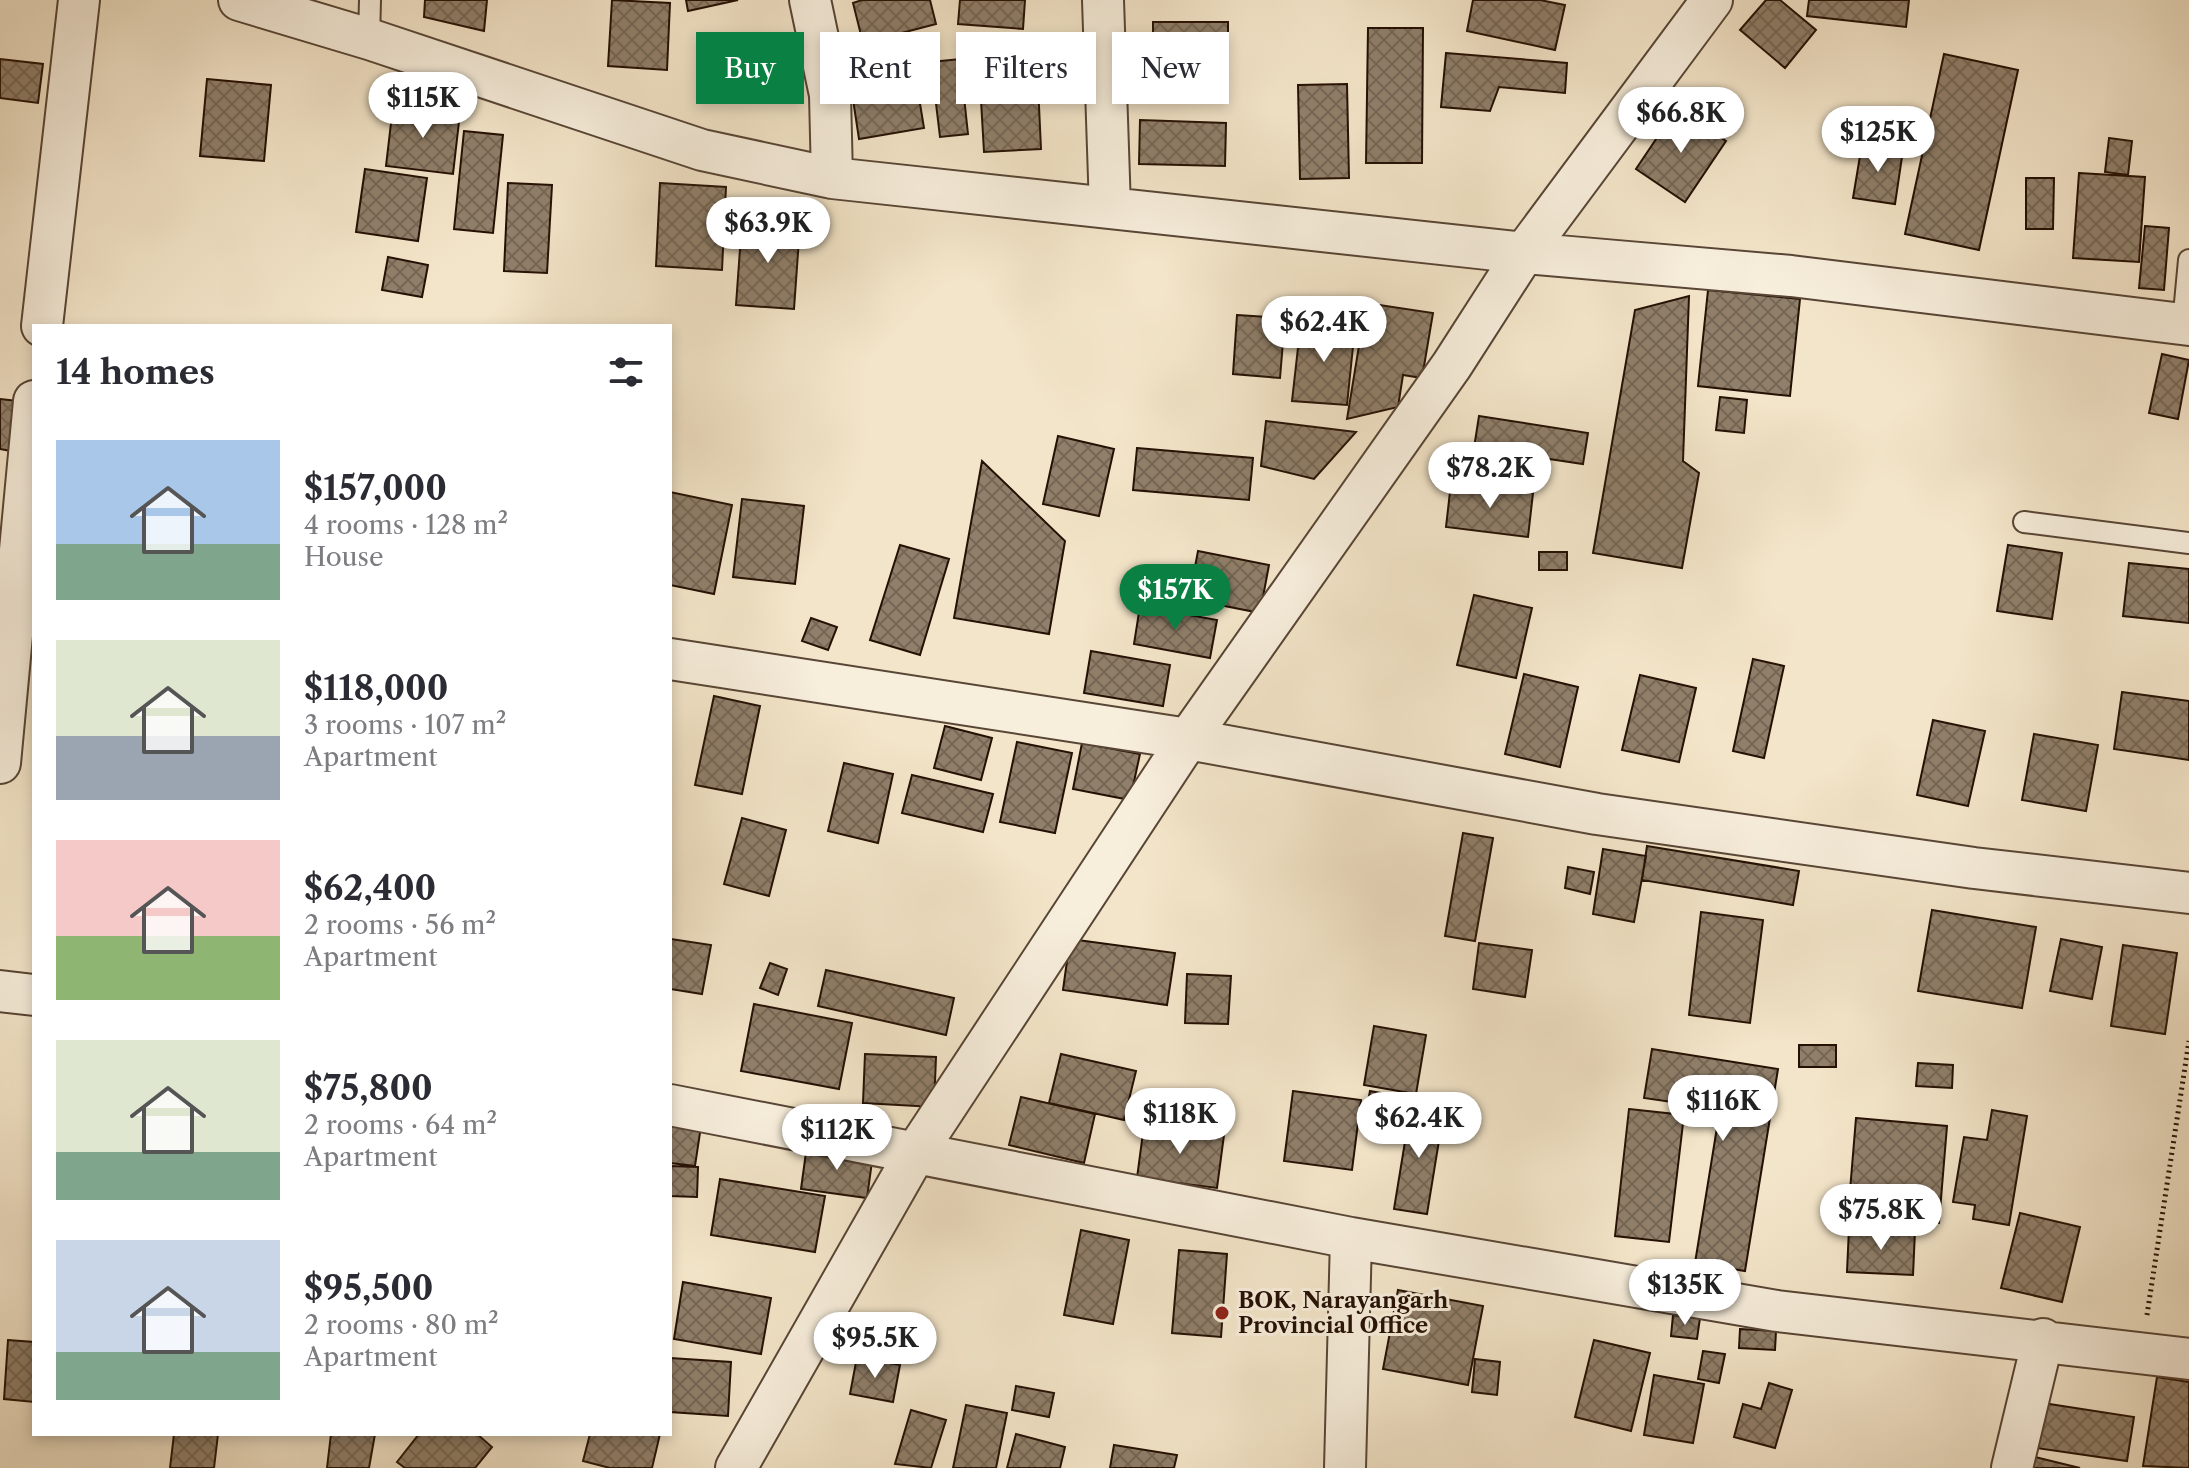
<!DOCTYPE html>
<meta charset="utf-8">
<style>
body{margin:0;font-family:"Libre Caslon Text",serif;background:#f2f2f3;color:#2b2b33;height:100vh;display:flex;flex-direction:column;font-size:30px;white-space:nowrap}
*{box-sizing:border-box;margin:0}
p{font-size:26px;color:#7c7c81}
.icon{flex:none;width:44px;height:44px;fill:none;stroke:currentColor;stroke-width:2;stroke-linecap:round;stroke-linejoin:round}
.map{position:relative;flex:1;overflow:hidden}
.panel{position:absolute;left:32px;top:324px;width:640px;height:1112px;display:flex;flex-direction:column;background:#fff;border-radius:0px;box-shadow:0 4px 12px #0003}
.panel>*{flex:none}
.hud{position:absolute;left:696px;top:32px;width:760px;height:72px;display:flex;gap:16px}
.price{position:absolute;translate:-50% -68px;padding:0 18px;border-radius:28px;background:#fff;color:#222;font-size:26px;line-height:52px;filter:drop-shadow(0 2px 4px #0008)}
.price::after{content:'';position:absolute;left:50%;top:48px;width:24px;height:18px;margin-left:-12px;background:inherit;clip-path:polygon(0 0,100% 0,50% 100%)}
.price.selected{background:#0b8043;color:#fff}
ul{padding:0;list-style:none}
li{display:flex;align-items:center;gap:24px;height:200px;padding:0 24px}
li span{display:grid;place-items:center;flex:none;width:224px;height:160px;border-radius:0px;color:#555}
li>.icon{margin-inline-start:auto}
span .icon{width:96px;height:96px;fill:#fffc;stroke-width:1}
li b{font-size:34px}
h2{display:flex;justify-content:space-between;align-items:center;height:96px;padding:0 24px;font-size:34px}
.pill{padding:0 28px;border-radius:0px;background:#fff;box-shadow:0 4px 12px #0003;font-size:28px;line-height:72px}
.pill.selected{background:#0b8043;color:#fff}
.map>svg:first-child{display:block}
.building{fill:url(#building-cross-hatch);stroke:#251004;stroke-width:2}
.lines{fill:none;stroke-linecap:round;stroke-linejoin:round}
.lane-casing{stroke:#584535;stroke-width:24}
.street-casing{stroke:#584535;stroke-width:44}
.path{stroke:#251004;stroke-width:5;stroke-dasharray:2 4;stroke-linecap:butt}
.lane{stroke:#f7eedc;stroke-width:20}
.street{stroke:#f7eedc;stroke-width:40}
.poi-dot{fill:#8f2418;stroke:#f7eedc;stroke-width:3}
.labels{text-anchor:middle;stroke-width:6;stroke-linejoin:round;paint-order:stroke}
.poi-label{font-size:22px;font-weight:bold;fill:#251004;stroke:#f7eedc;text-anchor:start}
</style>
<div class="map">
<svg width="2189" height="1468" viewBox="0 0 2189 1468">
<defs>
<pattern id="building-cross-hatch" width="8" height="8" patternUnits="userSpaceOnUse" patternTransform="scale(2)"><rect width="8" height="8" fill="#907f6a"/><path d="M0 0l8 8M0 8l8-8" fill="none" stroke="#756755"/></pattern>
</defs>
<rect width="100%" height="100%" fill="#f3e5c9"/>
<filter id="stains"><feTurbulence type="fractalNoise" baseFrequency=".0025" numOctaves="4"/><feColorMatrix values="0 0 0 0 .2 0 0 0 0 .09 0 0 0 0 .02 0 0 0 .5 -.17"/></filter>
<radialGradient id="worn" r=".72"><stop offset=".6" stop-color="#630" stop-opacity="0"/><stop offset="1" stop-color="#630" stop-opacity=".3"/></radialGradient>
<!-- building -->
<path class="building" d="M425,0H487L484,31L424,17Z
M612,0L670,3L667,70L608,66Z
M686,0H738L688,11Z
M862,0H930L936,24L863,43L853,3Z
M960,0H1025L1023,29L958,24Z
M1473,0H1540L1565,5L1555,50L1467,31Z
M1766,0H1780L1816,30L1785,68L1740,30Z
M1809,0H1909L1906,27L1807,16Z
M1153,22H1228V86H1193V67L1153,68Z
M1368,28H1423L1422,163H1366Z
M910,43L924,128L859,139L846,53Z
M1446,53L1567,63L1565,93L1499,87L1490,111L1441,107Z
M1944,54L2018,70L1979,250L1905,234Z
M0,59L43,64L38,103L0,98Z
M960,59L968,134L940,137L931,62Z
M1037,63L1041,149L984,152L979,66Z
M207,79L271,85L264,161L200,156Z
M1347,84L1349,178L1300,179L1298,85Z
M393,106L460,113L453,174L386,166Z
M1677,108L1726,141L1685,202L1636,169Z
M1140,120L1226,123L1225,166L1139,164Z
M464,131L503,135L493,233L454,229Z
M2109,138L2132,141L2128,175L2105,172Z
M1862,144L1903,150L1895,204L1853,198Z
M365,169L427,178L418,241L356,232Z
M2079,173L2145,177L2139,262L2073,258Z
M2026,178H2054L2053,229H2026Z
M508,183L552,185L547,273L504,271Z
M660,183L726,187L722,270L656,266Z
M742,221L800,225L794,309L736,305Z
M2145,226L2169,228L2164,290L2139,288Z
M388,257L428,265L422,297L382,290Z
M1708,290L1800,299L1790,396L1698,386Z
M1689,296L1683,461L1699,473L1682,568L1593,553L1635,310Z
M1366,303L1433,313L1422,378L1403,375L1398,407L1347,419Z
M1237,315L1285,318L1280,378L1233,374Z
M1301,321L1355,327L1347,405L1292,401Z
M2162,354L2189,360L2178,419L2149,413Z
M1720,397L1747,400L1744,433L1716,430Z
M0,399L17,401L11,451L0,449Z
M1479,416L1588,433L1583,464L1474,448Z
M1266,421L1356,432L1314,479L1261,466Z
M1058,436L1114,449L1099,516L1043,504Z
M1137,448L1253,458L1249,500L1133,490Z
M982,461L1065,541L1049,634L954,618Z
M1451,483L1533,493L1528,537L1446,527Z
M670,492L732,505L714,594L670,585Z
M742,499L804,506L795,584L733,577Z
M900,545L949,559L920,655L870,640Z
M2008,545L2062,553L2052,619L1997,611Z
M1198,551L1269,565L1260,613L1189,599Z
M1539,552H1567V570H1539Z
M2129,563L2189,569V623L2123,616Z
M1474,595L1532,608L1516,678L1457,665Z
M1140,606L1217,620L1210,658L1134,644Z
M811,618L837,627L828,650L802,641Z
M1091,651L1170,665L1163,706L1084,693Z
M1753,659L1784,666L1764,758L1733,751Z
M1524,674L1578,687L1560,767L1505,754Z
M1640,675L1696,688L1679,762L1622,750Z
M2122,692L2189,701V760L2114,749Z
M714,696L760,706L742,794L695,785Z
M1933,720L1985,731L1968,806L1917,795Z
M945,726L992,738L981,780L934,768Z
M2034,734L2098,745L2086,811L2022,800Z
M1017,742L1072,753L1055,833L1000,822Z
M1082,743L1140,754L1130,800L1073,789Z
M844,763L893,774L878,843L828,831Z
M912,775L993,794L983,832L902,813Z
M742,818L786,830L769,896L724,884Z
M1463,833L1493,838L1475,941L1445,936Z
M1647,846L1799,871L1793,905L1642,880Z
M1603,849L1646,856L1634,922L1593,914Z
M1568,867L1594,872L1590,894L1565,888Z
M1932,910L2036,927L2022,1008L1918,991Z
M1701,912L1763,920L1750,1023L1689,1015Z
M671,939L711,945L702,994L670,989Z
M1070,939L1175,953L1167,1005L1063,990Z
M2061,939L2102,947L2092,999L2050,991Z
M1479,943L1532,950L1525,997L1473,989Z
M2123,945L2177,953L2165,1034L2111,1026Z
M770,963L787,969L778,995L760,988Z
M826,970L954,998L946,1035L818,1006Z
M1187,974L1231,976L1228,1024L1185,1023Z
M754,1004L852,1023L839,1089L741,1071Z
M1374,1026L1426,1035L1416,1094L1364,1085Z
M1799,1045H1836V1067H1799Z
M1652,1049L1778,1069L1745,1271L1695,1263L1720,1109L1644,1098Z
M865,1054L936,1057L934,1107L863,1103Z
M1061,1054L1136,1071L1124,1120L1049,1103Z
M1918,1063L1953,1065L1952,1088L1916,1086Z
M1293,1091L1361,1100L1352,1170L1284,1161Z
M1370,1091L1398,1096L1393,1122L1365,1117Z
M1021,1097L1095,1114L1084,1163L1009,1145Z
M1411,1105L1444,1110L1427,1214L1394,1209Z
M1629,1109L1684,1115L1669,1242L1615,1236Z
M1992,1110L2027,1116L2009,1225L1973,1219L1975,1205L1953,1202L1964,1137L1987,1140Z
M1856,1118L1947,1126L1939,1223L1848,1215Z
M670,1121L701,1126L695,1166L670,1163Z
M1144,1125L1224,1135L1217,1188L1137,1178Z
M807,1145L873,1154L867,1198L801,1189Z
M670,1166L698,1167L697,1197L670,1196Z
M720,1179L825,1196L815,1252L711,1235Z
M2020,1213L2080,1227L2062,1302L2001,1288Z
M1849,1228L1915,1231L1913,1275L1847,1272Z
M1081,1230L1129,1240L1113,1324L1064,1315Z
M1179,1250L1227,1254L1221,1337L1172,1333Z
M683,1282L771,1298L761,1354L674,1339Z
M1398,1290L1483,1306L1468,1385L1383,1369Z
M1673,1315L1700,1318L1697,1339L1671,1336Z
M1740,1329L1776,1331L1775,1350L1739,1348Z
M8,1340L34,1342V1402L4,1399Z
M1594,1340L1650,1353L1631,1431L1575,1417Z
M1703,1351L1725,1354L1719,1383L1698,1379Z
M857,1357L900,1365L893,1402L850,1394Z
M670,1358L731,1362L728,1416L670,1412Z
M1475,1359L1500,1362L1497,1395L1472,1392Z
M1654,1375L1704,1384L1693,1443L1644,1435Z
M2157,1377L2189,1382V1468L2143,1466Z
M1769,1383L1792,1390L1775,1448L1734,1437L1743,1404L1761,1409Z
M1016,1386L1054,1393L1049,1417L1012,1410Z
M2043,1403L2134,1417L2127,1461L2036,1448Z
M966,1405L1007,1413L996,1468H953Z
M911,1410L946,1420L931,1468L895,1464Z
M174,1434H218L214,1468H170Z
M331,1434H375L369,1468H327Z
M419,1434H477L492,1447L475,1468H405L397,1462Z
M590,1434H660L652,1468H610L583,1461Z
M1016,1434L1065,1447L1060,1468H1007Z
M1114,1445L1177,1455L1174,1468H1110Z
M2035,1457L2080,1468H2032Z"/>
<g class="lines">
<defs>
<path id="lane" d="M369,39L370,0
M2183,324L2189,260
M2024,522L2189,543"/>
<path id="street" d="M239,0L369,39L702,150L832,178L1524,253L1791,276L2189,325
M810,0L830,95L832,178
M1103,0L1110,208
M42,326L79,0
M670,659L1188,739L1597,814L1974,868L2189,893
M0,763L34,401
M0,991L34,995
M670,1105L1351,1238L1777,1311L2189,1359
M736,1468L916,1152L1188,739L1452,365L1524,253L1712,0
M1345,1468L1351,1238
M2012,1468L2043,1339"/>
</defs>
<!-- lane casing -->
<use href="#lane" class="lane-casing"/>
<!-- street casing -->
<use href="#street" class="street-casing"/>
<!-- path -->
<path class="path" d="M2147,1315L2189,1041"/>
<!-- lane -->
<use href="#lane" class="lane"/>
<!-- street -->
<use href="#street" class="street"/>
</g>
<!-- markers -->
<circle class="poi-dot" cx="1222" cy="1313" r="8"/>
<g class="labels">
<!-- poi labels -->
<g class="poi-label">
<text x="1238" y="1308">BOK, Narayangarh<tspan x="1238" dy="25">Provincial Office</tspan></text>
</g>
</g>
<rect width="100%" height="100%" filter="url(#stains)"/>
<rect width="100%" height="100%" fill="url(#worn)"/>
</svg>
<b class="price" style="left:423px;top:140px">$115K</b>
<b class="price" style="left:1681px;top:155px">$66.8K</b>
<b class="price" style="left:1878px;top:174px">$125K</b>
<b class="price" style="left:768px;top:265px">$63.9K</b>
<b class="price" style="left:1324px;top:364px">$62.4K</b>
<b class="price" style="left:1490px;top:510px">$78.2K</b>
<b class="price selected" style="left:1175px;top:632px">$157K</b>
<b class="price" style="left:1723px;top:1143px">$116K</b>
<b class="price" style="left:1180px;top:1156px">$118K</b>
<b class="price" style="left:1419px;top:1160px">$62.4K</b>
<b class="price" style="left:837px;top:1172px">$112K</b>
<b class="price" style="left:1881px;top:1252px">$75.8K</b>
<b class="price" style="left:1685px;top:1327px">$135K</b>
<b class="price" style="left:875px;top:1380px">$95.5K</b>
<div class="hud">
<a class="pill selected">Buy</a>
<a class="pill">Rent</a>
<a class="pill">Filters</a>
<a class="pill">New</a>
</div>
<section class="panel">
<h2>14 homes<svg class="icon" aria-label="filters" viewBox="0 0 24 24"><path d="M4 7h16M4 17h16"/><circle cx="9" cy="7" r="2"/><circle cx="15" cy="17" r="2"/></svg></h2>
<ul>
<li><span style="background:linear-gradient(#a9c7e8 65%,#7fa58c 0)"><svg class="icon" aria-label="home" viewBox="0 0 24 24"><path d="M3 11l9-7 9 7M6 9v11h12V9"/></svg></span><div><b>$157,000</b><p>4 rooms · 128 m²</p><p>House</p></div></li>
<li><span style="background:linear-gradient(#dfe7d0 60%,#9aa5b1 0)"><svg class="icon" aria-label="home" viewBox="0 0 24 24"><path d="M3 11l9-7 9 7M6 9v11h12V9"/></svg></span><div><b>$118,000</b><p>3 rooms · 107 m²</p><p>Apartment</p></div></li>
<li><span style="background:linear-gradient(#f6c9c9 60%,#8fb573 0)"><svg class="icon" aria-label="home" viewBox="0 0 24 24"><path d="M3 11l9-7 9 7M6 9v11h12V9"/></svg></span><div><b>$62,400</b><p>2 rooms · 56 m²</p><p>Apartment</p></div></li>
<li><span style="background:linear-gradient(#dfe7d0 70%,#7fa58c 0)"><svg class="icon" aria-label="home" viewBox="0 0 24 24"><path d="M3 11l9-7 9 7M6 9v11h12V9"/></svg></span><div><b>$75,800</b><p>2 rooms · 64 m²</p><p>Apartment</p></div></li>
<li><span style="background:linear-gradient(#c9d6e8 70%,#7fa58c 0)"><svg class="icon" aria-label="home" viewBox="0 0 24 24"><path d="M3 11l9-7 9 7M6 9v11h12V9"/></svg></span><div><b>$95,500</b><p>2 rooms · 80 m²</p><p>Apartment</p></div></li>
</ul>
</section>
</div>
